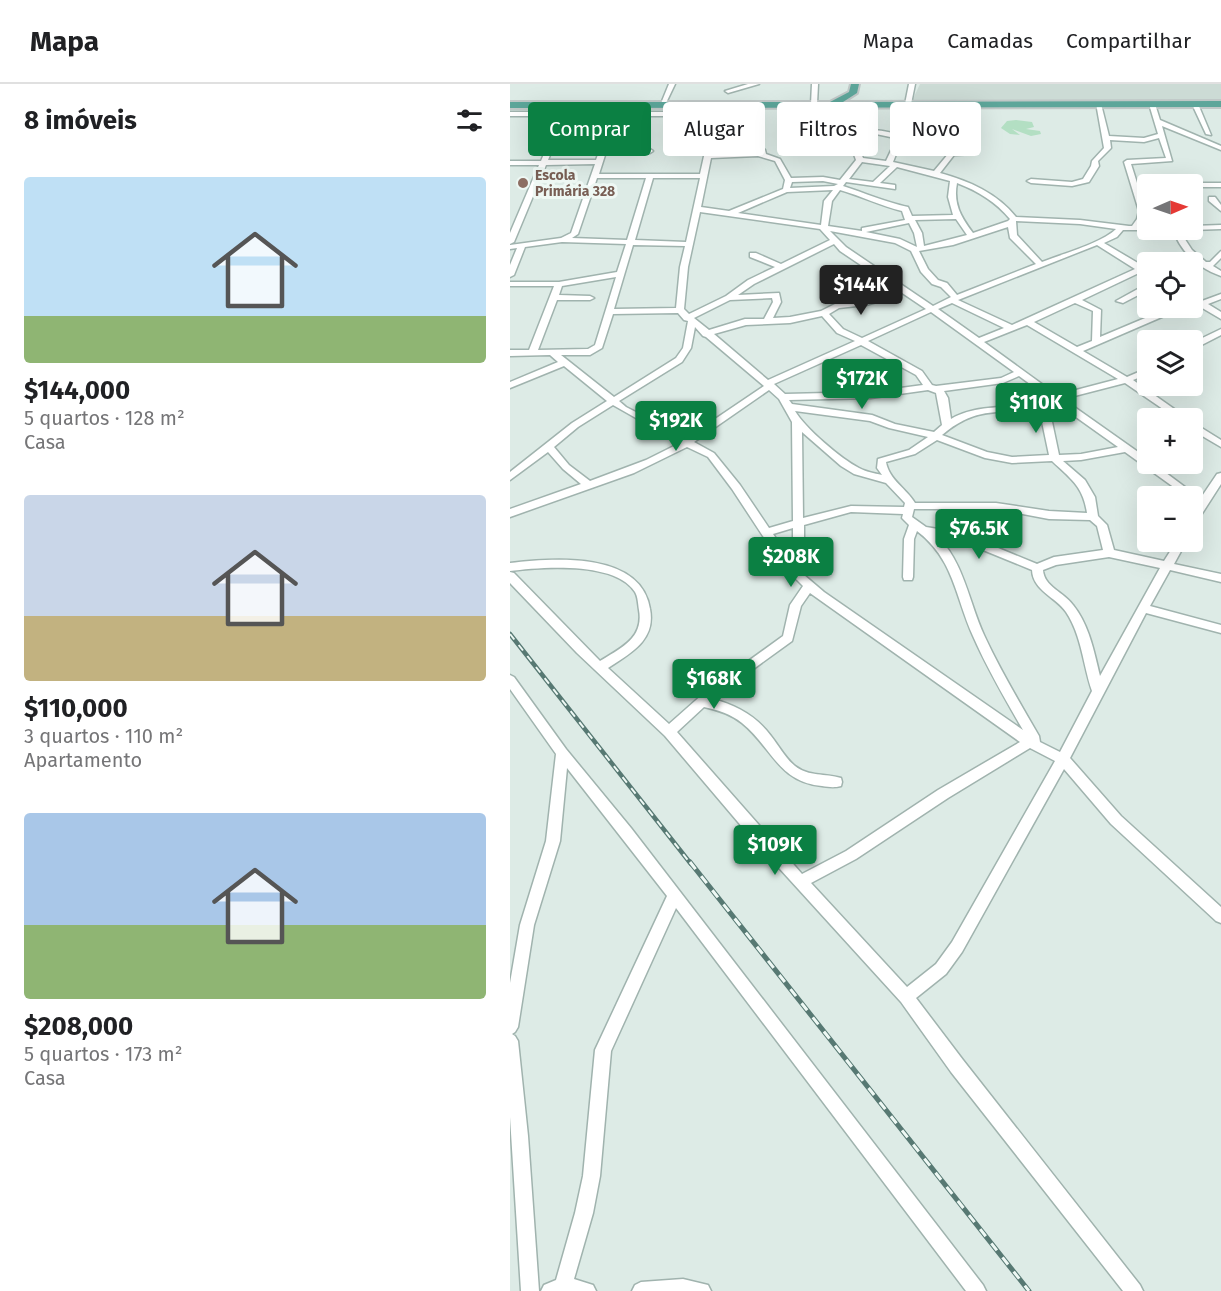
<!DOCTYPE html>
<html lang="pt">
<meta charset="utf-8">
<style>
body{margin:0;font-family:"Fira Sans",sans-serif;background:#f2f2f2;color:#202124;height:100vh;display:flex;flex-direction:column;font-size:22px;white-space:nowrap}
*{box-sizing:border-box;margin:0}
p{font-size:20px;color:#757577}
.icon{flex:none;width:33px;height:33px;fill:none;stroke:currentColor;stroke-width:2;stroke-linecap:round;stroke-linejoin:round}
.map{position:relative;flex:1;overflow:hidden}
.side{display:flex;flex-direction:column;background:#fff;width:510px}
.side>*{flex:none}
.banner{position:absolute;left:18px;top:18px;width:570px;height:54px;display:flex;gap:12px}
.needle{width:39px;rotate:88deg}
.fabs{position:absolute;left:627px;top:90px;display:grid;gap:12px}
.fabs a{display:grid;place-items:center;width:66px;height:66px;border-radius:6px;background:#fff;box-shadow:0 6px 24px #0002;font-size:30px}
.price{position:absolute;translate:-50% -51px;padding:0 14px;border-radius:6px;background:#0b8043;color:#fff;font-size:20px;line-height:39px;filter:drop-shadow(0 2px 3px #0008)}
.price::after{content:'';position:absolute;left:50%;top:36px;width:18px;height:14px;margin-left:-9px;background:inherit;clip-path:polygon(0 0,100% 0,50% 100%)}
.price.active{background:#222;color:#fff}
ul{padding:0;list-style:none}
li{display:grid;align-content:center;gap:12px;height:318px;padding:0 24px}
li span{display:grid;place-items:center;height:186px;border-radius:6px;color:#555}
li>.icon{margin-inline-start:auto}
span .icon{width:108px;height:108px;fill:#fffc;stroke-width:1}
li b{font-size:26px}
h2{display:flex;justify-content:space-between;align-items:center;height:72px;padding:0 24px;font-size:26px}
.tag{padding:0 21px;border-radius:6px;background:#fff;box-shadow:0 6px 24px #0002;font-size:21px;line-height:54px}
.tag.active{background:#0b8043;color:#fff}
header{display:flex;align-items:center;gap:36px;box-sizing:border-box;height:84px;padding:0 30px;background:#fff;border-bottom:2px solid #e0e0e0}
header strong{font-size:28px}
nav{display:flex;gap:33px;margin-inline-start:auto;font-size:21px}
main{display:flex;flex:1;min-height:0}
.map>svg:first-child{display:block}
.built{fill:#ccdbd5}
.green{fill:#b3dfc3}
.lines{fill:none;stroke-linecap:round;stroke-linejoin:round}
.minor-casing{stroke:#a0b3ae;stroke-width:3}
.major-casing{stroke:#c0c8c7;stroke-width:4}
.minor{fill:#fff;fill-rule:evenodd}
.major{fill:#5da69a;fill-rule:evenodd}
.rail-far1-casing{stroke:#577973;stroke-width:4.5}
.rail-casing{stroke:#577973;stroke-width:5}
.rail-far1{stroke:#eef8f4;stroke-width:2;stroke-dasharray:7;stroke-linecap:butt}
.rail{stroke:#eef8f4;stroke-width:3;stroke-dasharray:9;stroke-linecap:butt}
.education-dot{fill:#8d6e63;stroke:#eef8f4;stroke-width:2}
.labels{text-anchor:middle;stroke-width:6;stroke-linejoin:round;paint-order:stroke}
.far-education-label{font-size:14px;font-weight:bold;fill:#785e54;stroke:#eef8f4;text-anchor:start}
</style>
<header>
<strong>Mapa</strong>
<nav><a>Mapa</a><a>Camadas</a><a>Compartilhar</a></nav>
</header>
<main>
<section class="side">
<h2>8 imóveis<svg class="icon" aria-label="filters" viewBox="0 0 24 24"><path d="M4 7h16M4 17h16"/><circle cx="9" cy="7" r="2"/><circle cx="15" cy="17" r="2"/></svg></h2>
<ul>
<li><span style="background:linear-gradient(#bfe0f5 75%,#8fb573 0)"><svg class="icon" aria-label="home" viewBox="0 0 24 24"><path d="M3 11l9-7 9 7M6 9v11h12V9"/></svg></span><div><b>$144,000</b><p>5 quartos · 128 m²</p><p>Casa</p></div></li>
<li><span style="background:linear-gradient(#c9d6e8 65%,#c2b280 0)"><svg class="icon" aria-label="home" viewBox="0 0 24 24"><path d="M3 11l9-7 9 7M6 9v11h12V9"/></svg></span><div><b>$110,000</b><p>3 quartos · 110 m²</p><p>Apartamento</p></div></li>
<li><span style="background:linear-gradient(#a9c7e8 60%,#8fb573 0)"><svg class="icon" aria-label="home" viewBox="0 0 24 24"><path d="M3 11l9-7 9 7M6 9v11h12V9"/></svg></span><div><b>$208,000</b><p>5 quartos · 173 m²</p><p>Casa</p></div></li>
</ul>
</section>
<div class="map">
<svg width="711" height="1207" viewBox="0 0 711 1207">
<rect width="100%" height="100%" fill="#ddebe6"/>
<!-- built -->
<path class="built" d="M410,0H711V17H402Z"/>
<!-- green -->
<path class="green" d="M506,36L522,38L524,43L516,45L530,47L531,50L521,52L502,45L510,51L500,50L491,44L497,37Z"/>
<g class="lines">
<defs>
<path id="minor" d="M159,0H165L155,21L150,22Z
M238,0H249L218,9L215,7Z
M302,0H308L307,20L304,22L301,20Z
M399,0H405L401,20L398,22L395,20Z
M209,18L212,20L202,70L249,68L242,62L241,58L237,55L240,53L247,56L248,60L255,66L256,70L270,75L281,94L313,93L330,96L346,76L336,48L323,29L325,19L330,20L329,29L341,46C355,46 385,44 393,56H400V44L403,42L406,44L407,56H437L436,46L429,37L434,36L442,46L445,67L465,66L468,68L465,70L444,71L430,89C459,97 487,109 506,133L570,136L619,142H622L627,135L629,127L614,78L617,76L656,74L649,54L634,58L600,56L601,64L588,77L589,82L579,98L562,102L521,99L517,97L521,95L562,98L573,95L581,82L582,77L594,64L586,19L591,20L599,52L634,54L648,50L639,20L642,18L645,20L650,36L711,62V66L652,42L662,77L621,80L627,99L658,98L662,100H638V103H629C634,118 640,128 630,141L638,142V146H641H613L607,153L594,159L638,185V190L631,188L572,216L591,226L590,253L659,224H669L668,226L573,267L617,293L638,284V290L623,296L677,334H666L615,299L553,315L638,375V380H644L687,412L682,415V412H676L615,368L571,376L553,377L575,396L585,413L588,432L597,441L604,466L654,477L666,458H676L664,480L711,490V498L660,486L640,522L711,541V549L636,529L560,674L611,732L711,823V839L706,837L601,740L554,685L452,868L436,890L406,914L453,976L630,1201L633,1207H613L441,988L391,918L239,751L155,652L67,569L0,499V488L4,489L90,577C111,564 134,554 129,526C128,520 128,513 125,508C105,477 31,483 0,487V479C44,474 131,467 140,525C146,556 121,569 98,584L159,640L194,609L273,552L280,521L293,502L272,481L222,405L198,373L177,363L124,389L0,433V425L71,400L53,385L38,368L0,396V388L62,339L97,317L54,282L0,304V298L48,278L40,271L0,272V266H19L44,202H0V198H49L107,188L116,160L52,158L15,163L4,191L0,193V181L7,164L0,165V161L51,154L61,149L85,80L36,81L4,158L0,160V149L29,81H0V77H31L50,32H0V28H204L206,20ZM56,32H102L86,76H38ZM109,32H203L190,90H89L96,68L140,69L143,67L140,65L98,64ZM343,50H366L385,54L386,56L376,77L353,74ZM390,60H437L439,69L424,87L383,78ZM248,72L265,77L275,96L273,105L219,127L191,123L201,74ZM352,78L380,82L363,98L339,95ZM387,83L440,97L438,113L443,131L402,132L398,123C375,118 355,109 333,102L336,98L385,105V101L370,99ZM87,94H136L117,156L62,154L68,150ZM143,94H190L176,158L125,156ZM313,97L328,100L324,102L280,104L282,98ZM447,99C468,107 486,118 500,135L498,137L463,149C451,133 443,120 447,99ZM323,106L314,117L311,141L228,129L277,108ZM330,106C351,112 371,122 392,127L395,136L352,144V147L318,142L322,117ZM190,128L310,145L320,156L271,180L246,169H240V173L265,183L238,196L216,212L179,230L174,225L178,183ZM446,135L457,151L414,162L412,149L405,136ZM506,137L570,140L606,145C592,159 552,170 532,178L507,151ZM399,139L404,149L407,163L390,155L356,148ZM498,143L500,154L526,180L447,211L437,199L428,196L418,185L409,167L443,161ZM320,147L385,159L401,167L411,188L422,200L431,203L441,213L423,222L336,163ZM324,160L330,167L416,225L352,254L333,245L319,230L329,224L356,221L377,215V211L355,217L327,219L311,227L280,233L263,234L271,218L269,209L228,211L244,200ZM123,161L175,162L170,183L166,224L104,225ZM587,161L625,185L502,241L448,216ZM106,193L85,261L78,265L28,266L47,216H80L84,214L80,212L49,211L52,202ZM262,214L263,218L254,235H235L199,246L184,234L220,216ZM442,219L494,244L469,254L428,225ZM565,219L583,227L582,257L567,263L524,238ZM421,228L504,288L491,294L426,302L422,301L412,287L358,257ZM168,229L174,236L178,237L173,264L166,274L104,313L51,271H80L92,264L103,230ZM312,232L327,249L345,257L258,296L204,250L236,241L280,239ZM517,241L608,295L547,311L474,258ZM185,243L193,252L196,253L254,302L177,354L116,323L109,317L172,278L181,264ZM351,261L406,291L413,301L361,308L275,310L264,300ZM509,292L535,311C507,329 470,317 441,335L438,314L434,307L493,299ZM259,306L269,315L282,338L283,437L259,444L230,401L204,369L184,358ZM418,306L426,309L432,341L424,348L385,340L362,331L282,320L279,316L361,314ZM541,315L542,316L608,363L571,370L549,371L541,333L534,319ZM103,321L170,359L136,376L80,397L59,381L44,363L68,343ZM526,322L531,333L539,371L502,373L477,368L432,351C469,320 486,333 526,322ZM285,327L360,337L379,344L418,353L399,366L368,375L367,384L372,391C364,389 356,388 349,384C331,375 295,344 285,327ZM292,348L331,382L344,390L376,399L395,419L394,423L341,422L293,434ZM427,356L475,374L502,379L542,377C561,395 573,402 577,429L539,427L486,419H405C397,405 379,396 376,378L405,370ZM404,425H486L539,435L580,436L587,442L593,466L544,473L527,480L452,449L416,443L402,433ZM341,428L393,430L392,434L399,441L394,455L393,493L394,496H402L403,493L404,455L407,447C444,475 445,512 463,552C477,584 495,615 513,646L314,508L294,491V441ZM283,444V479L263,450ZM427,452L446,455L522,486C523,507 546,513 556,528C572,552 573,581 582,607L550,668L530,658L529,652C510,619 490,586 474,551C459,519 454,478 427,452ZM599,473L650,484L590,592C584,567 579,541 563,521C554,508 534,503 533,486L546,481ZM300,509L510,658L428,706L336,767L292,790L167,648L194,623C208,626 221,630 232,639C262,663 268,698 312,702C319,703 324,704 331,702L332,698L331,694C315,689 299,693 285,682C275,674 269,662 261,652C246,632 227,621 202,615L282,557L291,522ZM520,664L545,677L442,858L426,880L397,903L301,799L346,775L438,714Z
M685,18L688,20L701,51L696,50L682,20Z
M682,99H711V103H682V100H679Z
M699,113H705L711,121V127L699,117Z
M711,141V145L682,146H679H682V142Z
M663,146H669L682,166L696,178H700L711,167V174L703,182L711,187V192C688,184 671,168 663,146Z
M635,201H638V206L613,219L606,217Z
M711,210V215L698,220L711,228V235L682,218V212L692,217Z
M711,245V251L682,266V259Z
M682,338L711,356V363L682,346Z
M711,389V400L686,439H682V427L707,390Z
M0,591L4,593L56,665L121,744L473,1201L476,1207H456L166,824L101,967L90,1092L83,1129L64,1195L83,1201L86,1207H31L34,1201L46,1196L65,1129L73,1092L85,966L157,812L57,684L50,757L24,841L8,943L5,948L2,950L5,952L8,957L18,1052L29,1207H11L0,1033V899L10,841L36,757L46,670L0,605Z
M173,1195L198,1201L201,1207H122L125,1201L131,1198Z"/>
<path id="major" d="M341,0H349L347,9L333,18L711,17V23L0,24V18H320L339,8Z"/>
</defs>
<!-- minor casing -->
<use href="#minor" class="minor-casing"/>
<!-- major casing -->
<use href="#major" class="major-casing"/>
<!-- minor -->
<use href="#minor" class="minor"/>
<!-- major -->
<use href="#major" class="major"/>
<defs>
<path id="rail-far1" d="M0,550L181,780"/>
<path id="rail" d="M180,778L519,1207"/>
</defs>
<!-- rail-far1 casing -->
<use href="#rail-far1" class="rail-far1-casing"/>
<!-- rail casing -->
<use href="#rail" class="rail-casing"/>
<!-- rail-far1 -->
<use href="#rail-far1" class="rail-far1"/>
<!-- rail -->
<use href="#rail" class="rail"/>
</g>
<!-- markers -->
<circle class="education-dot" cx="13" cy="99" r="6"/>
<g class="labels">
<!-- far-education labels -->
<g class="far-education-label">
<text x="25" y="96">Escola<tspan x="25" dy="16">Primária 328</tspan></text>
</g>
</g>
</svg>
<div class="fabs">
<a><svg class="needle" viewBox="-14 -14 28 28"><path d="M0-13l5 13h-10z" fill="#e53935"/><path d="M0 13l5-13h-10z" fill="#757577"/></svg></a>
<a><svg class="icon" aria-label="locate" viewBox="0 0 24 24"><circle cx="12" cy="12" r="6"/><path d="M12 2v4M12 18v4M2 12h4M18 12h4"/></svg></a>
<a><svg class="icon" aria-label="layers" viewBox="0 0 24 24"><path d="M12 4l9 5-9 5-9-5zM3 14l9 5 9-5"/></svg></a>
<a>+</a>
<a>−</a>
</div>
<b class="price active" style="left:351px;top:232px">$144K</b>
<b class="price" style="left:352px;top:326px">$172K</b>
<b class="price" style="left:526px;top:350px">$110K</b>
<b class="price" style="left:166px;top:368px">$192K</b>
<b class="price" style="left:469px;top:476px">$76.5K</b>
<b class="price" style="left:281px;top:504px">$208K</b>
<b class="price" style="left:204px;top:626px">$168K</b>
<b class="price" style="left:265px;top:792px">$109K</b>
<div class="banner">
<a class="tag active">Comprar</a>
<a class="tag">Alugar</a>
<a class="tag">Filtros</a>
<a class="tag">Novo</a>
</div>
</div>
</main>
